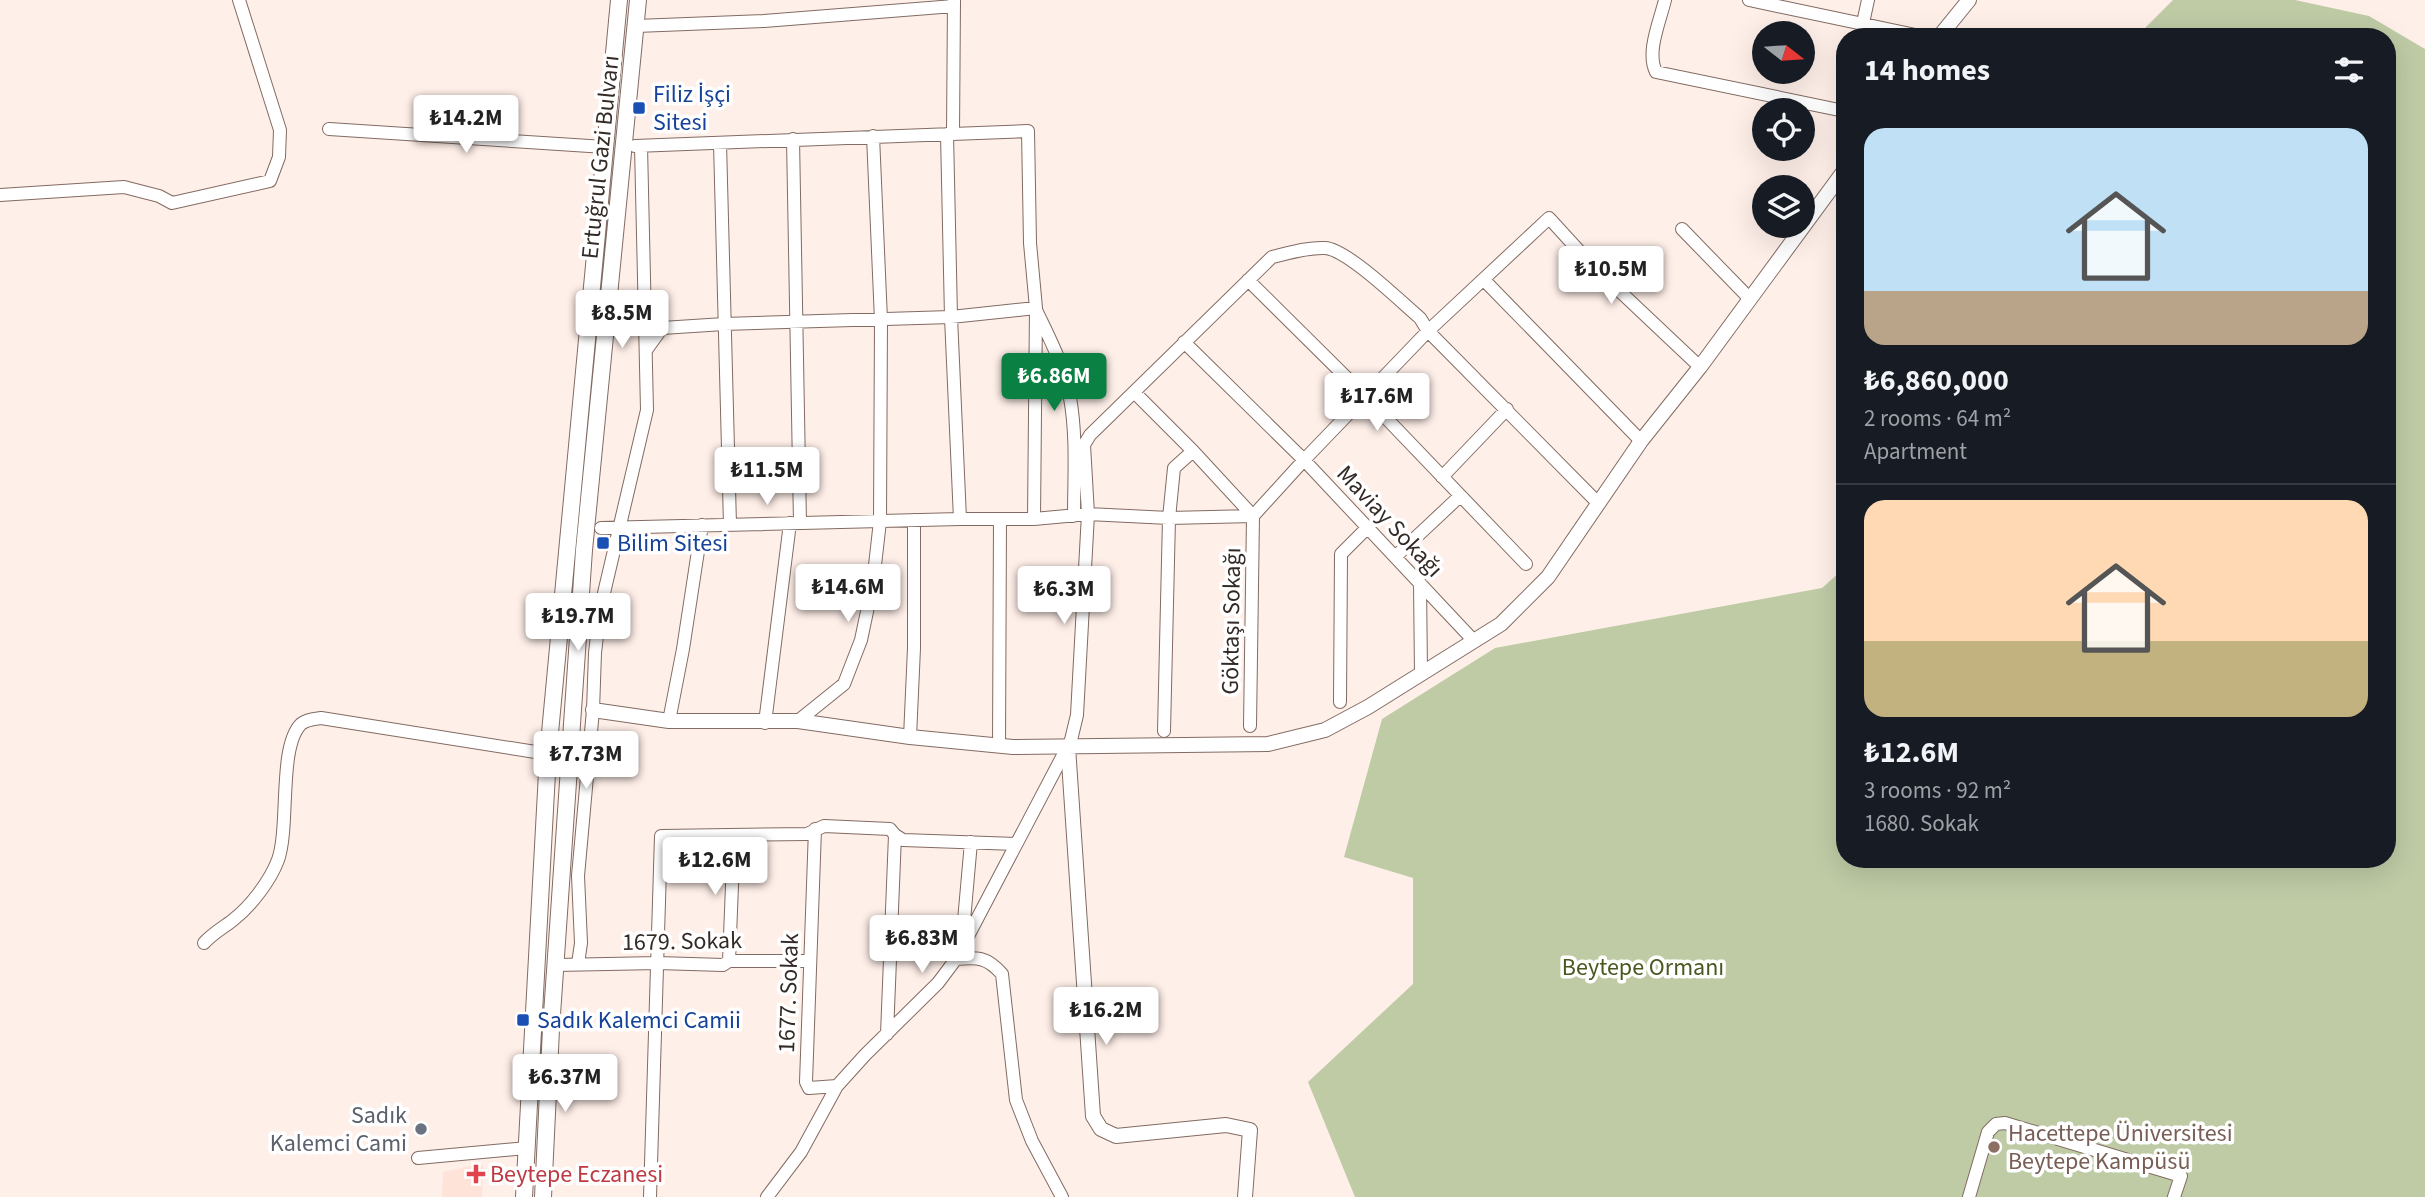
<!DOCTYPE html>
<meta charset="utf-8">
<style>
body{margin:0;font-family:"Source Sans 3",sans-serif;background:#20242c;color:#f1f3f6;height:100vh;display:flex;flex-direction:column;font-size:26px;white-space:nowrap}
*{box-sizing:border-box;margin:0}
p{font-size:23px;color:#9ea1a6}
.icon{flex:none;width:38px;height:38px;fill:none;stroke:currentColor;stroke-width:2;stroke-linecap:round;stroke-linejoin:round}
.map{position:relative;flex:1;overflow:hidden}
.sheet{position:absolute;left:1836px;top:28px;width:560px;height:840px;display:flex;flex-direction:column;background:#171b24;border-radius:28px;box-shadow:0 7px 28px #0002}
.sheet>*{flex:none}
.needle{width:46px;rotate:107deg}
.fabs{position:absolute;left:1752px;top:21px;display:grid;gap:14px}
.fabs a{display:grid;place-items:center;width:63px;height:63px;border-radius:50%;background:#171b24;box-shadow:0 7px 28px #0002;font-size:35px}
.price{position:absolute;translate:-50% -60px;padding:0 16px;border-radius:7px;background:#fff;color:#222;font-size:23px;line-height:46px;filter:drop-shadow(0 2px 4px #0008)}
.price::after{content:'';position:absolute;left:50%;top:42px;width:21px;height:16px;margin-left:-10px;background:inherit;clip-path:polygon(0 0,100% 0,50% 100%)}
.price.selected{background:#0b8043;color:#fff}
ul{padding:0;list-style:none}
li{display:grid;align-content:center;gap:14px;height:371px;padding:0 28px}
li+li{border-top:2px solid #363941}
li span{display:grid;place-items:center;height:217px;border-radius:21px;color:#555}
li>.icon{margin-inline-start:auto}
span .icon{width:126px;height:126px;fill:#fffc;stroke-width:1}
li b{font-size:30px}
h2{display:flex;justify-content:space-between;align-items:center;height:84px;padding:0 28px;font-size:30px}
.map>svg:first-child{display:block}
.built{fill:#fee3d8}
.forest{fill:#becba5}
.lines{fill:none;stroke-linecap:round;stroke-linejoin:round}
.minor-casing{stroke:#826b62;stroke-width:14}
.tertiary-casing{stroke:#826b62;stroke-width:16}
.secondary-casing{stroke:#826b62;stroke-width:18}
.minor{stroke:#fff;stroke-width:12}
.tertiary{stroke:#fff;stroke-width:14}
.secondary{stroke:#fff;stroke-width:16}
.transit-dot{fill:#1a4fb4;stroke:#fff;stroke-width:2.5}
.worship-dot{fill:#6b7280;stroke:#fff;stroke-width:2.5}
.education-dot{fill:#8d6e63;stroke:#fff;stroke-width:2.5}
.health-dot{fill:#e0444e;stroke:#fff;stroke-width:2.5}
.labels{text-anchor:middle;stroke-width:7;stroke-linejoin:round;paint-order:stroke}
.transit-label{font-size:24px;fill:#164399;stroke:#fff;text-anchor:start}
.street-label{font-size:24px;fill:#332a26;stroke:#fff}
.park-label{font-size:24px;fill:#495820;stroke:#fff}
.worship-label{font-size:24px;fill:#5b616d;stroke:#fff;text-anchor:end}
.education-label{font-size:24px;fill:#785e54;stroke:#fff;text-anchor:start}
.health-label{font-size:24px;fill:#be3a42;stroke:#fff;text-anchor:start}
</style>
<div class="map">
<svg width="2425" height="1197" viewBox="0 0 2425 1197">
<rect width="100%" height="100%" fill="#ffefe9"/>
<!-- built -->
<path class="built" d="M479,1164L483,1165L482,1197H442L443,1172Z"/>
<!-- forest -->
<path class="forest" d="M2173,0H2295L2369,16L2425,49V1197H1355L1308,1082L1413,984V878L1344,857L1382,719L1495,648L1822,588L1841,571L1844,562V859H2387V37H2136Z"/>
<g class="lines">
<defs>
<path id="minor" d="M1665,0C1660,21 1646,52 1656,72L1844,111
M1749,0L1925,37
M1863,23L1868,0
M636,26L764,21L954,6
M329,129L605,147
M953,133L954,0
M947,134L951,317L960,519
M793,139L800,523
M720,143L730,525
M635,146L1028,131L1030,243L1036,308L1034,519
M0,195L124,187L159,196L172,203L270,181L279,157L280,130L239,0
M1682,229L1750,299
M1248,280L1365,396L1526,564
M1484,280L1641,441
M1037,312C1050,339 1065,368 1070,398C1077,436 1074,478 1074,516
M1184,342L1304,460L1474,641
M647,349L662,328L724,324L951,317L1036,308
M1134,392L1193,451L1253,516L1250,726
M1442,477L1507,409
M601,528L960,519H1034L1088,514L1169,518L1253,516L1304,460L1428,331L1549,218L1592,265L1700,367
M1395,557L1460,496
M1420,583L1421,674
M1340,702L1341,554L1368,527
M669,721L683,649L702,525
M798,721L844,684L861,640L873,583L880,521L881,320L873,136
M765,723L790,523
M1164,731L1169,518L1174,468L1193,451
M910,737L914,648V520
M999,746L1000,519
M815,829L806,1082L809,1088L837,1086
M204,943C213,933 223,928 233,920C251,906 270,881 278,860C290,826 278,747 301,724C307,719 314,719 321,718L548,754
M962,943L971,842
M956,959C978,957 987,957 1002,974L1016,1100L1032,1141L1062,1197
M729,961L734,835
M578,964L581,943L578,876L593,710L595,653L600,610L647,410L641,146
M556,965L658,963L723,965L729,961H809
M887,1034L895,835
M418,1158L527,1148
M650,1197L661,836L807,834L824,826L890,829L895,835L903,840L1016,844
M767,1197L801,1152L837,1086L865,1055L938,983L956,959L1071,740L1077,715L1088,514L1084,445L1090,435L1272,257C1289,253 1308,247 1325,248C1347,249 1401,302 1420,318L1428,331L1598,503
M1969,1197L1988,1132L1996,1124L2005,1123L2181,1176L2174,1197"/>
<path id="tertiary" d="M1939,37L1969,0
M593,710L669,721H798L910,737L1013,747L1268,744L1325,730L1368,707L1501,624L1548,577L1641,441L1700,367L1844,171
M1068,747L1093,1116L1101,1129L1116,1136L1226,1125L1250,1130L1245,1197"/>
<path id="secondary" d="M524,1197L548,754L619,0
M543,1197L551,1029L584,550L638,0"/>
</defs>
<!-- minor casing -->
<use href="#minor" class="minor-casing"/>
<!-- tertiary casing -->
<use href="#tertiary" class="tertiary-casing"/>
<!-- secondary casing -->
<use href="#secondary" class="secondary-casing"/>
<!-- minor -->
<use href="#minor" class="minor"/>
<!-- tertiary -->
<use href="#tertiary" class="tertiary"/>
<!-- secondary -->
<use href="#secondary" class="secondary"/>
</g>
<!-- markers -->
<g class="transit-dot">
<rect x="632" y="101" width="14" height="14" rx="3.5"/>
<rect x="596" y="536" width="14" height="14" rx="3.5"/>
<rect x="516" y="1013" width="14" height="14" rx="3.5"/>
</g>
<circle class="worship-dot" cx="421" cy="1129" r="7"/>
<circle class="education-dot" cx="1994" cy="1147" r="7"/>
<path class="health-dot" d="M472.5 1163.5h7v7h7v7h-7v7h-7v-7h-7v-7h7z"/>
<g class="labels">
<!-- transit labels -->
<g class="transit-label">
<text x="653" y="102">Filiz İşçi<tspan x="653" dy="28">Sitesi</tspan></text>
<text x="617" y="551">Bilim Sitesi</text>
<text x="537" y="1028">Sadık Kalemci Camii</text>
</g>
<!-- street labels -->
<g class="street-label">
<text transform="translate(600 157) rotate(-84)" y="8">Ertuğrul Gazi Bulvarı</text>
<text transform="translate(1390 521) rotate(47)" y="8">Maviay Sokağı</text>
<text transform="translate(1231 621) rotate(-89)" y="8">Göktaşı Sokağı</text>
<text transform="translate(682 941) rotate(-1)" y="8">1679. Sokak</text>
<text transform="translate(788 993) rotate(-88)" y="8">1677. Sokak</text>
</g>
<!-- park labels -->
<g class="park-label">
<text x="1643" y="975">Beytepe Ormanı</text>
</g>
<!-- worship labels -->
<g class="worship-label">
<text x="407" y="1123">Sadık<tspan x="407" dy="28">Kalemci Cami</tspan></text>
</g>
<!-- education labels -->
<g class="education-label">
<text x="2008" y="1141">Hacettepe Üniversitesi<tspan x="2008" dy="28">Beytepe Kampüsü</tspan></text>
</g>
<!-- health labels -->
<g class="health-label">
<text x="490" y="1182">Beytepe Eczanesi</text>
</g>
</g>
</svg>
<div class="fabs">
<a><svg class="needle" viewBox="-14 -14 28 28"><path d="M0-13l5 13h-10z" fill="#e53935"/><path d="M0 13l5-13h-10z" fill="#9ea1a6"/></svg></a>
<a><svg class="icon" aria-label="locate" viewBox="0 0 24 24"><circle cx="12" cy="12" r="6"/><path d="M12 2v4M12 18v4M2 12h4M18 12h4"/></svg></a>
<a><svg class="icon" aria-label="layers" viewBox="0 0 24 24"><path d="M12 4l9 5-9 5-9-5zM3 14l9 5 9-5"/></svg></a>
</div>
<b class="price" style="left:466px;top:155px">₺14.2M</b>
<b class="price" style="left:1611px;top:306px">₺10.5M</b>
<b class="price" style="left:622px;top:350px">₺8.5M</b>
<b class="price selected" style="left:1054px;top:413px">₺6.86M</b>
<b class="price" style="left:1377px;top:433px">₺17.6M</b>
<b class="price" style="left:767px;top:507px">₺11.5M</b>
<b class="price" style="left:848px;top:624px">₺14.6M</b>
<b class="price" style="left:1064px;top:626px">₺6.3M</b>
<b class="price" style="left:578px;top:653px">₺19.7M</b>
<b class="price" style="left:586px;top:791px">₺7.73M</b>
<b class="price" style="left:715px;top:897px">₺12.6M</b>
<b class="price" style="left:922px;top:975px">₺6.83M</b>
<b class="price" style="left:1106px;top:1047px">₺16.2M</b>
<b class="price" style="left:565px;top:1114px">₺6.37M</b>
<section class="sheet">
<h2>14 homes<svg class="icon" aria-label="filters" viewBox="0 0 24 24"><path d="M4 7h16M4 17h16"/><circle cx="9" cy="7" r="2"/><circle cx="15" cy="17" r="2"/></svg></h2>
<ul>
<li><span style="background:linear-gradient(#bfe0f5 75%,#b9a48a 0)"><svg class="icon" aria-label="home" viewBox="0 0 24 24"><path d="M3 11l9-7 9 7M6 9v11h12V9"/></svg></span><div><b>₺6,860,000</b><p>2 rooms · 64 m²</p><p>Apartment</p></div></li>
<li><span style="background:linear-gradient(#ffd9b3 65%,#c2b280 0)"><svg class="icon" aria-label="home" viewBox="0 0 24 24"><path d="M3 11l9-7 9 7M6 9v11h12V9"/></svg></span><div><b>₺12.6M</b><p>3 rooms · 92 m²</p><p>1680. Sokak</p></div></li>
</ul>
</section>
</div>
